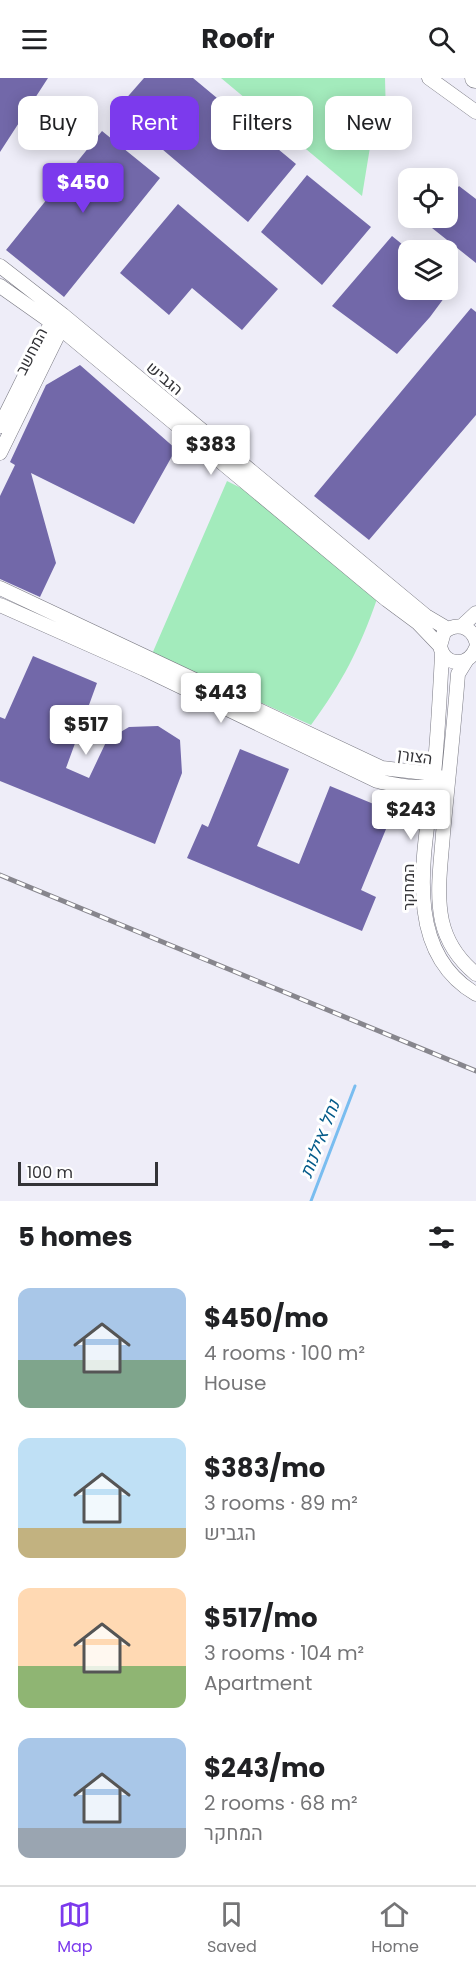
<!DOCTYPE html>
<meta charset="utf-8">
<style>
body{margin:0;font-family:Poppins,Heebo,sans-serif;background:#f2f2f2;color:#202124;height:100vh;display:flex;flex-direction:column;font-size:22px;white-space:nowrap}
*{box-sizing:border-box;margin:0}
p{font-size:20px;color:#757577}
.icon{flex:none;width:33px;height:33px;fill:none;stroke:currentColor;stroke-width:2;stroke-linecap:round;stroke-linejoin:round}
.map{position:relative;height:1123px;overflow:hidden}
.sheet{display:flex;flex-direction:column;background:#fff;flex:1}
.sheet>*{flex:none}
.top-card{position:absolute;left:18px;top:18px;width:441px;height:54px;display:flex;gap:12px}
.controls{position:absolute;left:398px;top:90px;display:grid;gap:12px}
.controls a{display:grid;place-items:center;width:60px;height:60px;border-radius:12px;background:#fff;box-shadow:0 3px 15px #0003;font-size:30px}
.scale{position:absolute;left:18px;bottom:15px;width:140px;box-sizing:border-box;padding-left:6px;border:3px solid #333337;border-top:0;font-size:16px;line-height:21px;white-space:nowrap;color:#333337;-webkit-text-stroke:4px #fff;paint-order:stroke}
.price{position:absolute;translate:-50% -51px;padding:0 14px;border-radius:6px;background:#fff;color:#222;font-size:20px;line-height:39px;filter:drop-shadow(0 2px 3px #0008)}
.price::after{content:'';position:absolute;left:50%;top:36px;width:18px;height:14px;margin-left:-9px;background:inherit;clip-path:polygon(0 0,100% 0,50% 100%)}
.price.active{background:#7c3aed;color:#fff}
ul{padding:0;list-style:none}
li{display:flex;align-items:center;gap:18px;height:150px;padding:0 18px}
li span{display:grid;place-items:center;flex:none;width:168px;height:120px;border-radius:12px;color:#555}
li>.icon{margin-inline-start:auto}
span .icon{width:72px;height:72px;fill:#fffc;stroke-width:1}
li b{font-size:26px}
h2{display:flex;justify-content:space-between;align-items:center;height:72px;padding:0 18px;font-size:26px}
.tag{padding:0 21px;border-radius:12px;background:#fff;box-shadow:0 3px 15px #0003;font-size:21px;line-height:54px}
.tag.active{background:#7c3aed;color:#fff}
header{display:flex;justify-content:space-between;align-items:center;height:78px;padding:0 18px;background:#fff;font-size:27px;font-weight:700}
.tab-bar{display:flex;justify-content:space-around;align-items:center;height:84px;border-top:2px solid #e0e0e0;background:#fff;font-size:16px;color:#757577}
.tab-bar a{display:grid;justify-items:center;gap:3px}
.tab-bar .active{color:#7c3aed}
.map>svg:first-child{display:block}
.green{fill:#a3ebbc}
.lines{fill:none;stroke-linecap:round;stroke-linejoin:round}
.stream{stroke:#79bdf0;stroke-width:3}
.building{fill:#7268a9}
.tertiary-casing{stroke:#7a7a83;stroke-width:15}
.motorway-casing{stroke:#7a7a83;stroke-width:21}
.tertiary{stroke:#fff;stroke-width:14}
.motorway{stroke:#fff;stroke-width:20}
.rail-casing{stroke:#87868d;stroke-width:5}
.rail{stroke:#fff;stroke-width:3;stroke-dasharray:9;stroke-linecap:butt}
.labels{text-anchor:middle;stroke-width:6;stroke-linejoin:round;paint-order:stroke}
.street-label{font-size:16px;fill:#333337;stroke:#fff}
.water-label{font-size:18px;font-style:italic;fill:#045b8a;stroke:#fff}
</style>
<header><svg class="icon" aria-label="menu" viewBox="0 0 24 24"><path d="M4 6h16M4 12h16M4 18h16"/></svg>Roofr<svg class="icon" aria-label="search" viewBox="0 0 24 24"><circle cx="10" cy="10" r="6"/><path d="M15 15l6 6"/></svg></header>
<div class="map">
<svg width="476" height="1123" viewBox="0 0 476 1123">
<rect width="100%" height="100%" fill="#eeedf8"/>
<!-- green -->
<path class="green" d="M221,0H385L386,39L372,57L362,118Z
M227,403L243,411L377,521C360,570 342,605 311,647L152,576Z"/>
<g class="lines">
<!-- stream -->
<path class="stream" d="M311,1123L355,1008"/>
</g>
<!-- building -->
<path class="building" d="M0,0H48L0,74Z
M144,0H193L296,86L248,144L116,32Z
M102,53L160,100L64,219L6,172Z
M307,97L371,149L322,207L261,154Z
M459,108L476,121V185L427,146L433,140H447V122Z
M178,126L278,211L242,252L192,210L169,237L120,195Z
M392,158L408,171V212H450L430,239L397,276L332,228Z
M471,230L476,234V337L369,462L314,418Z
M80,287L176,371L134,446L31,395L56,485L40,519L0,501V418L15,387L10,384L46,307Z
M33,578L97,605L66,690L89,700L107,662L129,649L158,648L180,662L182,695L155,766L0,703V639L5,641Z
M240,671L289,691L257,768L299,786L330,708L393,734L361,812L376,819L362,853L187,780L202,746L208,749Z"/>
<g class="lines">
<defs>
<path id="tertiary" d="M429,0L476,34
M0,188L63,237L426,538L448,551
M0,208L61,251L387,522L418,545L440,568
M0,348L51,245L57,241
M0,375L61,251L62,245
M0,510L382,690L434,696L448,704
M0,527L144,591L377,703C402,708 423,713 448,704
M462,548L476,535
M476,563C471,548 456,544 444,554L440,568C444,588 468,590 476,570
M442,576C440,616 438,656 434,696C426,768 399,871 476,916
M466,583L458,596C454,649 448,702 443,756C441,784 436,815 442,843C447,865 459,882 476,896"/>
<path id="motorway" d="M475,0H476"/>
</defs>
<!-- tertiary casing -->
<use href="#tertiary" class="tertiary-casing"/>
<!-- motorway casing -->
<use href="#motorway" class="motorway-casing"/>
<!-- tertiary -->
<use href="#tertiary" class="tertiary"/>
<!-- motorway -->
<use href="#motorway" class="motorway"/>
<defs>
<path id="rail" d="M0,797L476,993"/>
</defs>
<!-- rail casing -->
<use href="#rail" class="rail-casing"/>
<!-- rail -->
<use href="#rail" class="rail"/>
</g>
<g class="labels">
<!-- street labels -->
<g class="street-label">
<text transform="translate(31 273) rotate(-63)" y="6">המחשב</text>
<text transform="translate(165 300) rotate(40)" y="6">הגביש</text>
<text transform="translate(415 678) rotate(8)" y="6">הצורן</text>
<text transform="translate(408 809) rotate(-90)" y="6">המחקר</text>
</g>
<!-- water labels -->
<g class="water-label">
<text transform="translate(320 1061) rotate(-69)" y="6">נחל אילנות</text>
</g>
</g>
</svg>
<div class="controls">
<a><svg class="icon" aria-label="locate" viewBox="0 0 24 24"><circle cx="12" cy="12" r="6"/><path d="M12 2v4M12 18v4M2 12h4M18 12h4"/></svg></a>
<a><svg class="icon" aria-label="layers" viewBox="0 0 24 24"><path d="M12 4l9 5-9 5-9-5zM3 14l9 5 9-5"/></svg></a>
</div>
<div class="scale">100 m</div>
<b class="price active" style="left:83px;top:136px">$450</b>
<b class="price" style="left:211px;top:398px">$383</b>
<b class="price" style="left:221px;top:646px">$443</b>
<b class="price" style="left:86px;top:678px">$517</b>
<b class="price" style="left:411px;top:763px">$243</b>
<div class="top-card">
<a class="tag">Buy</a>
<a class="tag active">Rent</a>
<a class="tag">Filters</a>
<a class="tag">New</a>
</div>
</div>
<section class="sheet">
<h2>5 homes<svg class="icon" aria-label="filters" viewBox="0 0 24 24"><path d="M4 7h16M4 17h16"/><circle cx="9" cy="7" r="2"/><circle cx="15" cy="17" r="2"/></svg></h2>
<ul>
<li><span style="background:linear-gradient(#a9c7e8 60%,#7fa58c 0)"><svg class="icon" aria-label="home" viewBox="0 0 24 24"><path d="M3 11l9-7 9 7M6 9v11h12V9"/></svg></span><div><b>$450/mo</b><p>4 rooms · 100 m²</p><p>House</p></div></li>
<li><span style="background:linear-gradient(#bfe0f5 75%,#c2b280 0)"><svg class="icon" aria-label="home" viewBox="0 0 24 24"><path d="M3 11l9-7 9 7M6 9v11h12V9"/></svg></span><div><b>$383/mo</b><p>3 rooms · 89 m²</p><p>הגביש</p></div></li>
<li><span style="background:linear-gradient(#ffd9b3 65%,#8fb573 0)"><svg class="icon" aria-label="home" viewBox="0 0 24 24"><path d="M3 11l9-7 9 7M6 9v11h12V9"/></svg></span><div><b>$517/mo</b><p>3 rooms · 104 m²</p><p>Apartment</p></div></li>
<li><span style="background:linear-gradient(#a9c7e8 75%,#9aa5b1 0)"><svg class="icon" aria-label="home" viewBox="0 0 24 24"><path d="M3 11l9-7 9 7M6 9v11h12V9"/></svg></span><div><b>$243/mo</b><p>2 rooms · 68 m²</p><p>המחקר</p></div></li>
</ul>
</section>
<nav class="tab-bar">
<a class="active"><svg class="icon" aria-label="map" viewBox="0 0 24 24"><path d="M3 6l6-2 6 2 6-2v14l-6 2-6-2-6 2zM9 4v14M15 6v14"/></svg>Map</a>
<a><svg class="icon" aria-label="saved" viewBox="0 0 24 24"><path d="M7 4h10v16l-5-4-5 4z"/></svg>Saved</a>
<a><svg class="icon" aria-label="home" viewBox="0 0 24 24"><path d="M3 11l9-7 9 7M6 9v11h12V9"/></svg>Home</a>
</nav>
